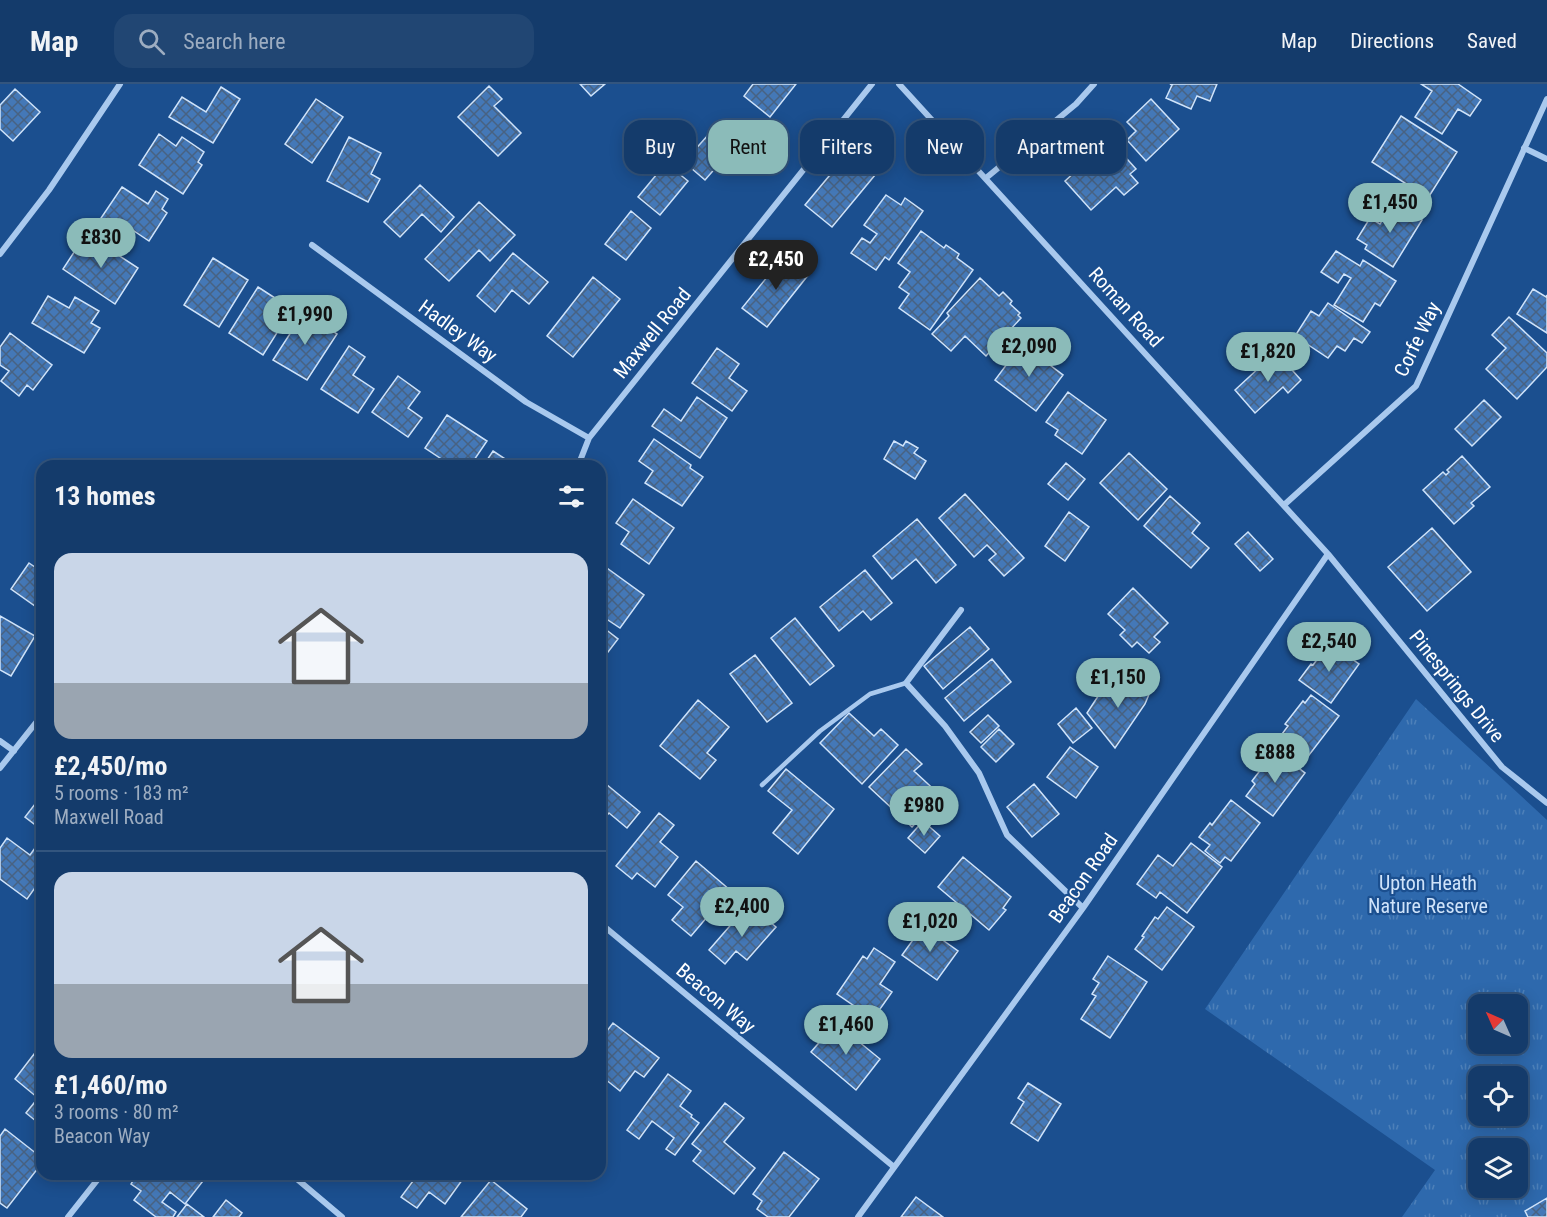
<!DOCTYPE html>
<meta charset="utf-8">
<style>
body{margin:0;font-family:"Roboto Condensed",sans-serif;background:#214673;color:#f1f3f6;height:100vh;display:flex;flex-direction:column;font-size:22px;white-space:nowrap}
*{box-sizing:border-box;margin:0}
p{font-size:20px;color:#9dadc1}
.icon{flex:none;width:33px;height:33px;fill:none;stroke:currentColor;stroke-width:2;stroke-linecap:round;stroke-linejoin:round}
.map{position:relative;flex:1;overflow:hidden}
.sheet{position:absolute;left:36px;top:376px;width:570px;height:720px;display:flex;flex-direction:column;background:#143b6b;border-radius:18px;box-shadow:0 3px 15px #0003,0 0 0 2px #33557e}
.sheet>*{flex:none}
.banner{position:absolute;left:624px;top:36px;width:570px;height:54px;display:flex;gap:12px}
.needle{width:39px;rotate:315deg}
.tools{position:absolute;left:1468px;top:910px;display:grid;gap:12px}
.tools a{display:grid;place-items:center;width:60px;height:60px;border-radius:12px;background:#143b6b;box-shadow:0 3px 15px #0003,0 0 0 2px #33557e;font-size:30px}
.price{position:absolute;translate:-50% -51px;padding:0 14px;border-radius:21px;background:#8bbbb9;color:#111;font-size:20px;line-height:39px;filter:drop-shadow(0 2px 3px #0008)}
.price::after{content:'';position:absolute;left:50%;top:36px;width:18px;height:14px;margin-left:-9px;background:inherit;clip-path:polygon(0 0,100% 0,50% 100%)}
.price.active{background:#222;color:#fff}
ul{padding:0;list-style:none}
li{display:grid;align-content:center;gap:12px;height:318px;padding:0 18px}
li+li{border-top:2px solid #33557e}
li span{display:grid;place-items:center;height:186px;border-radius:18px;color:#555}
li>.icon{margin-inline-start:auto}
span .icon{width:108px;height:108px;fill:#fffc;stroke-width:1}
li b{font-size:26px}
h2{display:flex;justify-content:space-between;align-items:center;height:72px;padding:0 18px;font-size:26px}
.tag{padding:0 21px;border-radius:18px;background:#143b6b;box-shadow:0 3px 15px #0003,0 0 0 2px #33557e;font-size:21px;line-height:54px}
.tag.active{background:#8bbbb9;color:#111}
header{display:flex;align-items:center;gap:36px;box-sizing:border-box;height:84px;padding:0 30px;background:#143b6b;border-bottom:2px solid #33557e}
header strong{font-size:28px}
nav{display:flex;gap:33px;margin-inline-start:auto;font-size:21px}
.search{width:420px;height:54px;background:#214673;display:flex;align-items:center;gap:15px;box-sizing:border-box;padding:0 21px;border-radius:18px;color:#9dadc1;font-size:22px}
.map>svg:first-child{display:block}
.grass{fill:url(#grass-tufts);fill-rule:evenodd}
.building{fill:url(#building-cross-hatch);stroke:#cfe3fa;stroke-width:1.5}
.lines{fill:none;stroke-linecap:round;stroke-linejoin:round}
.lane{stroke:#a9c9ee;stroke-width:4.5}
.street{stroke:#a9c9ee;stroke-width:6}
.labels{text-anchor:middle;stroke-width:4.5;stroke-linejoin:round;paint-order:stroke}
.street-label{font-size:20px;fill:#fff;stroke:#1b4f8f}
.park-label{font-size:20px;fill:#cfe3fa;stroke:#1b4f8f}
</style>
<header>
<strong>Map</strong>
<div class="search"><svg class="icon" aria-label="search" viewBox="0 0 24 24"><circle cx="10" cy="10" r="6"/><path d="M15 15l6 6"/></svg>Search here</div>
<nav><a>Map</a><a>Directions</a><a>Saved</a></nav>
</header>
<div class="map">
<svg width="1547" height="1133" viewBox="0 0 1547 1133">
<defs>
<pattern id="grass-tufts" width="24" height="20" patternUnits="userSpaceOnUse" patternTransform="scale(1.5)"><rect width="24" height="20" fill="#2e69ad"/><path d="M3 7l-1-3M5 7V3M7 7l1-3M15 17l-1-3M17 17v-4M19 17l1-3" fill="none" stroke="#4d80b9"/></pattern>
<pattern id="building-cross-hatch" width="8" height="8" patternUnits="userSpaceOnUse" patternTransform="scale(1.5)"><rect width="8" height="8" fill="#4478b7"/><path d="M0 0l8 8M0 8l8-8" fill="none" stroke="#486282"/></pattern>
</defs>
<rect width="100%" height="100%" fill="#1b4f8f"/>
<!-- grass -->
<path class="grass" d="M1416,615L1547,736V1133H1402L1435,1086L1205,925ZM1479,921H1518V960H1479ZM1479,993H1518V1032H1479ZM1479,1065H1518V1104H1479Z"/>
<!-- building -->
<path class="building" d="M580,0H605L591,12Z
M753,0H796L770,33L744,12Z
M1170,0H1217L1210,17L1197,12L1191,25L1166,14L1172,1Z
M1421,0H1458L1481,16L1470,32L1458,25L1442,50L1415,33L1432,7Z
M489,2L502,15L494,22L521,49L498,72L458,33Z
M221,3L240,15L213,59L169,33L182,13L206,28Z
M15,5L40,28L13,57L0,45V21Z
M316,15L343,33L312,79L285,60Z
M1151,15L1179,45L1146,77L1127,56L1136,47L1127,38Z
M1401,32L1457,68L1428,114L1372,78Z
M717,41L738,58L705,96L684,78Z
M159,50L176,62L182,53L204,68L198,78L202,81L183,110L139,81Z
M349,53L381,69L371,90L380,95L368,118L327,97Z
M1110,56L1136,85L1130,90L1138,99L1124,111L1116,103L1091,126L1065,97Z
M854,62L880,85L832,143L805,121Z
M666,79L688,97L660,131L638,113Z
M420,101L454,133L441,148L422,130L400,153L384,138Z
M122,103L148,120L156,107L168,115L162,125L167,129L149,157L119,137L114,146L99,137Z
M886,111L901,121L905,114L923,127L889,176L885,173L876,186L851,169L862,154L870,159L877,150L864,141Z
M479,118L515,151L490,177L479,166L449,197L425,175Z
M1394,118L1422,136L1393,183L1365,165L1367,161L1357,155L1370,134L1380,140Z
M631,127L651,144L626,176L605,160Z
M921,147L944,164L946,161L959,170L957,174L973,186L930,246L899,224L909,210L899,203L910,188L898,179Z
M86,150L138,184L115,220L63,185Z
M1336,167L1360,182L1363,176L1396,197L1380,222L1375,219L1363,238L1334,221L1351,194L1344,190L1338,199L1321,188Z
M513,169L548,198L529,220L512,206L495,228L477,212Z
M785,171L809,190L767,243L742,224Z
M213,174L248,196L219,243L184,221Z
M593,193L620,215L573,273L547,252Z
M980,194L999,212L1003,208L1012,217L1010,220L1020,229L1018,231L1021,234L986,272L965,252L951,267L932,250L949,232L947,229Z
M258,203L292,225L263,271L229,249Z
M1533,205L1546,213L1547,211V249L1517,230Z
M48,212L69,224L75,213L99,227L91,239L100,244L84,269L32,239Z
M1328,219L1370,248L1362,259L1354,254L1345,267L1337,262L1328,274L1295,252L1311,227L1319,232Z
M304,228L337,250L307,296L273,276Z
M1509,233L1547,269V283L1517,315L1486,285L1506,264L1492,251Z
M10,249L52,281L33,306L27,301L19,312L1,297L9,287L0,281V263Z
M1022,260L1063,291L1036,327L995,296Z
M349,262L365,273L353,291L374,305L358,329L321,305Z
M717,264L739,280L729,294L747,307L732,327L692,299Z
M1276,268L1301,296L1288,309L1283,303L1255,329L1235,306Z
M398,292L420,308L408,324L422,334L408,353L372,328Z
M1068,308L1106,336L1082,370L1055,351L1058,346L1046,338Z
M697,313L727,334L700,374L652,342L664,325L681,337Z
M1484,316L1501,333L1472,362L1455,345Z
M447,331L487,357L470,382H452L425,364Z
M654,355L691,381L690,384L703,393L682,422L645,399L653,387L639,377Z
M894,357L903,362L906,357L918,364L914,369L926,377L915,395L884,375Z
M493,367L516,382H483Z
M1129,369L1167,405L1138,436L1100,399Z
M1462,372L1490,403L1471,419L1474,422L1454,440L1423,406L1443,388L1446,391L1449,388L1447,386Z
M1066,379L1085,395L1068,416L1048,400Z
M965,410L1024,474L1004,492L989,476L996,470L987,461L974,473L939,434Z
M1170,412L1200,439L1192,449L1209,464L1191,484L1144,442Z
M633,415L674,444L649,480L621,460L629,448L616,439Z
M1069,428L1089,443L1065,477L1045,462Z
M917,435L956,481L936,499L916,475L892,495L873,472Z
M1432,444L1471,488L1427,527L1388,483Z
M1248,448L1273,475L1260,487L1235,460Z
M29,479L42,488V527L11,505Z
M600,479L644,511L620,544L602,532L607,524L600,519Z
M865,486L892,519L871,536L863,527L839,547L820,523Z
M1133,504L1168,539L1154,553L1160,558L1149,569L1137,558L1132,563L1120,551L1125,546L1108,530Z
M0,532L35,552L11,592L0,586Z
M795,534L834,582L810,601L771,554Z
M600,541L618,555L605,572L600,568Z
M970,543L989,565L943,605L924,582Z
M1329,559L1359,580L1331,619L1299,596L1311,580L1313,581Z
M755,571L792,619L767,638L730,590Z
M992,575L1011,598L964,637L945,614Z
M1134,596L1150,608L1145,620L1115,664L1087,629L1108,597L1126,606Z
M1311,611L1339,632L1306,675L1279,654L1288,642L1285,640L1303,617L1305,619Z
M698,616L729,643L707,669L716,676L700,695L660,662Z
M1076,624L1092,644L1073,659L1058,640Z
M849,629L874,652L881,645L898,661L862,700L820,659Z
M988,631L999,642L981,659L970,648Z
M999,645L1014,660L996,678L981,663Z
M1070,663L1098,683L1076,714L1047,693Z
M906,665L922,680L914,687L941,712L912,743L869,703Z
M1278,668L1305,689L1273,732L1246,712L1255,700L1252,697L1265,680L1268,682Z
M786,685L834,725L798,770L773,749L792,726L768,707Z
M606,700L640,728L627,744L609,729L600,739V708Z
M1034,700L1059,730L1032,753L1007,723Z
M42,711V746L25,733Z
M1231,716L1260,739L1231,777L1225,773L1220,779L1205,767L1210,761L1199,753L1210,739L1212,741Z
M659,729L674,741L660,758L678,773L655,803L637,789L632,795L616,782Z
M923,737L940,752L925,769L908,754Z
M7,754L30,771L38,760L42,764V794L27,815L0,795V764Z
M1191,759L1222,783L1187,829L1160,808L1156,814L1137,800L1158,771L1173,782Z
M963,773L1011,813L1003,824L1006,826L989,846L938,803Z
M696,777L730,806L691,852L672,836L683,823L668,811Z
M1167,823L1194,843L1162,886L1135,865L1144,853L1142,852L1155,833L1158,835Z
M742,828L754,838L762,831L776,843L747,876L736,867L725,880L709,866Z
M923,842L958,867L937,896L902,871Z
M874,864L895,878L880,900L892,908L873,935L837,910L863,872L867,875Z
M1108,872L1147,898L1110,954L1081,935L1096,912L1092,910L1099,899L1093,895Z
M613,939L659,974L644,993L635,987L620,1007L600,991V956Z
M836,939L880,975L856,1006L811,968Z
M34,970L42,977V1042L26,1029L38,1014L15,995Z
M668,990L691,1007L680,1022L692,1031L691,1033L699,1039L675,1071L666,1065L674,1054L652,1037L639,1055L627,1046Z
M1028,999L1061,1020L1038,1057L1011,1039L1024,1018L1018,1014Z
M725,1019L744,1034L724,1058L755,1084L734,1110L693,1077L701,1067L692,1060Z
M5,1045L42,1074V1079L7,1124L0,1119V1052Z
M784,1068L819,1095L789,1133H768L757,1125L762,1117L753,1110Z
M137,1090H194L203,1097L185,1120L170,1108L162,1118L176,1128L173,1133H156L134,1116L141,1107L131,1100Z
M413,1090H463L465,1092L445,1120L429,1108L417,1124L401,1113L416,1093Z
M491,1096L527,1125L521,1133H461Z
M916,1113L943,1133H901Z
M1547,1114V1133H1528L1525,1127Z
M226,1116L242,1129L239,1133H213Z
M187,1120L204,1133H177Z"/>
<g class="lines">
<!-- lane -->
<path class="lane" d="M762,701L820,647L870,610L906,599"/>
<!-- street -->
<path class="street" d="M899,0L1328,470L1502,683L1547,719
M1524,64L1547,75
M986,94L1076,20L1094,0
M312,161L526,318L589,354
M0,170L49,106L120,0
M578,382L589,354L872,0
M1284,421L1416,302L1547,15
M961,526L906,599L945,642L979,689L1007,751L1083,824
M0,657L14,667
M0,684L42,631
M600,839L894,1083
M291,1090L342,1133
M68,1133L102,1090
M858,1133L1083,824L1328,470"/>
</g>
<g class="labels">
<!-- street labels -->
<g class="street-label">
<text transform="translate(1126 223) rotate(48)" y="7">Roman Road</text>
<text transform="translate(458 247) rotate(36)" y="7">Hadley Way</text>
<text transform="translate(652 249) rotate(-51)" y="7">Maxwell Road</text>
<text transform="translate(1417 255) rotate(-64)" y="7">Corfe Way</text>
<text transform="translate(1457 602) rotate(51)" y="7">Pinesprings Drive</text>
<text transform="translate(1083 794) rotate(-55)" y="7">Beacon Road</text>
<text transform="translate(716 914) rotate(40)" y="7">Beacon Way</text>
</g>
<!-- park labels -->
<g class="park-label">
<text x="1428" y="806">Upton Heath<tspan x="1428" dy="23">Nature Reserve</tspan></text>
</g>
</g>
</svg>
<div class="tools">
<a><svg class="needle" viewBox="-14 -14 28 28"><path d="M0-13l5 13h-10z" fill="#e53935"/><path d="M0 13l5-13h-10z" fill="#9dadc1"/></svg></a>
<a><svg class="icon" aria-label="locate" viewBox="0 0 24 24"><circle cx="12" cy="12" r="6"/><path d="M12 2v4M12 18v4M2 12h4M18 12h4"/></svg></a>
<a><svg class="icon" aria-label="layers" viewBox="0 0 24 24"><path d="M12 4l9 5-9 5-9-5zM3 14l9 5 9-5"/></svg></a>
</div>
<b class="price" style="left:1390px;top:150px">£1,450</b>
<b class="price" style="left:101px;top:185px">£830</b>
<b class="price active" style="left:776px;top:207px">£2,450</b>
<b class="price" style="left:305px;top:262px">£1,990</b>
<b class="price" style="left:1029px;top:294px">£2,090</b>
<b class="price" style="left:1268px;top:299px">£1,820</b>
<b class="price" style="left:1329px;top:589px">£2,540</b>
<b class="price" style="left:1118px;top:625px">£1,150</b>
<b class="price" style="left:1275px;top:700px">£888</b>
<b class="price" style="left:924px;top:753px">£980</b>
<b class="price" style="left:742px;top:854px">£2,400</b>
<b class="price" style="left:930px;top:869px">£1,020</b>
<b class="price" style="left:846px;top:972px">£1,460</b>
<div class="banner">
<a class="tag">Buy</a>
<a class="tag active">Rent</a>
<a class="tag">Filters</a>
<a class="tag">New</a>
<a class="tag">Apartment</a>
</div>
<section class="sheet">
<h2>13 homes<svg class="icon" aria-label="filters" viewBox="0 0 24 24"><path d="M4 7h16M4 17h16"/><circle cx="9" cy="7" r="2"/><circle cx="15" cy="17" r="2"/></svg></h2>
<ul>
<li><span style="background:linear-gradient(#c9d6e8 70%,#9aa5b1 0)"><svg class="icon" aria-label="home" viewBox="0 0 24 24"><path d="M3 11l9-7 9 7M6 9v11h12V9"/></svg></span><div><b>£2,450/mo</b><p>5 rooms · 183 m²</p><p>Maxwell Road</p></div></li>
<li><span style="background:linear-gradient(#c9d6e8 60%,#9aa5b1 0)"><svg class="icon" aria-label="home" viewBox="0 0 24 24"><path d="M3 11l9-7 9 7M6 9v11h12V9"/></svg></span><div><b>£1,460/mo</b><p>3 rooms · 80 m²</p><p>Beacon Way</p></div></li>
</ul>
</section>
</div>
